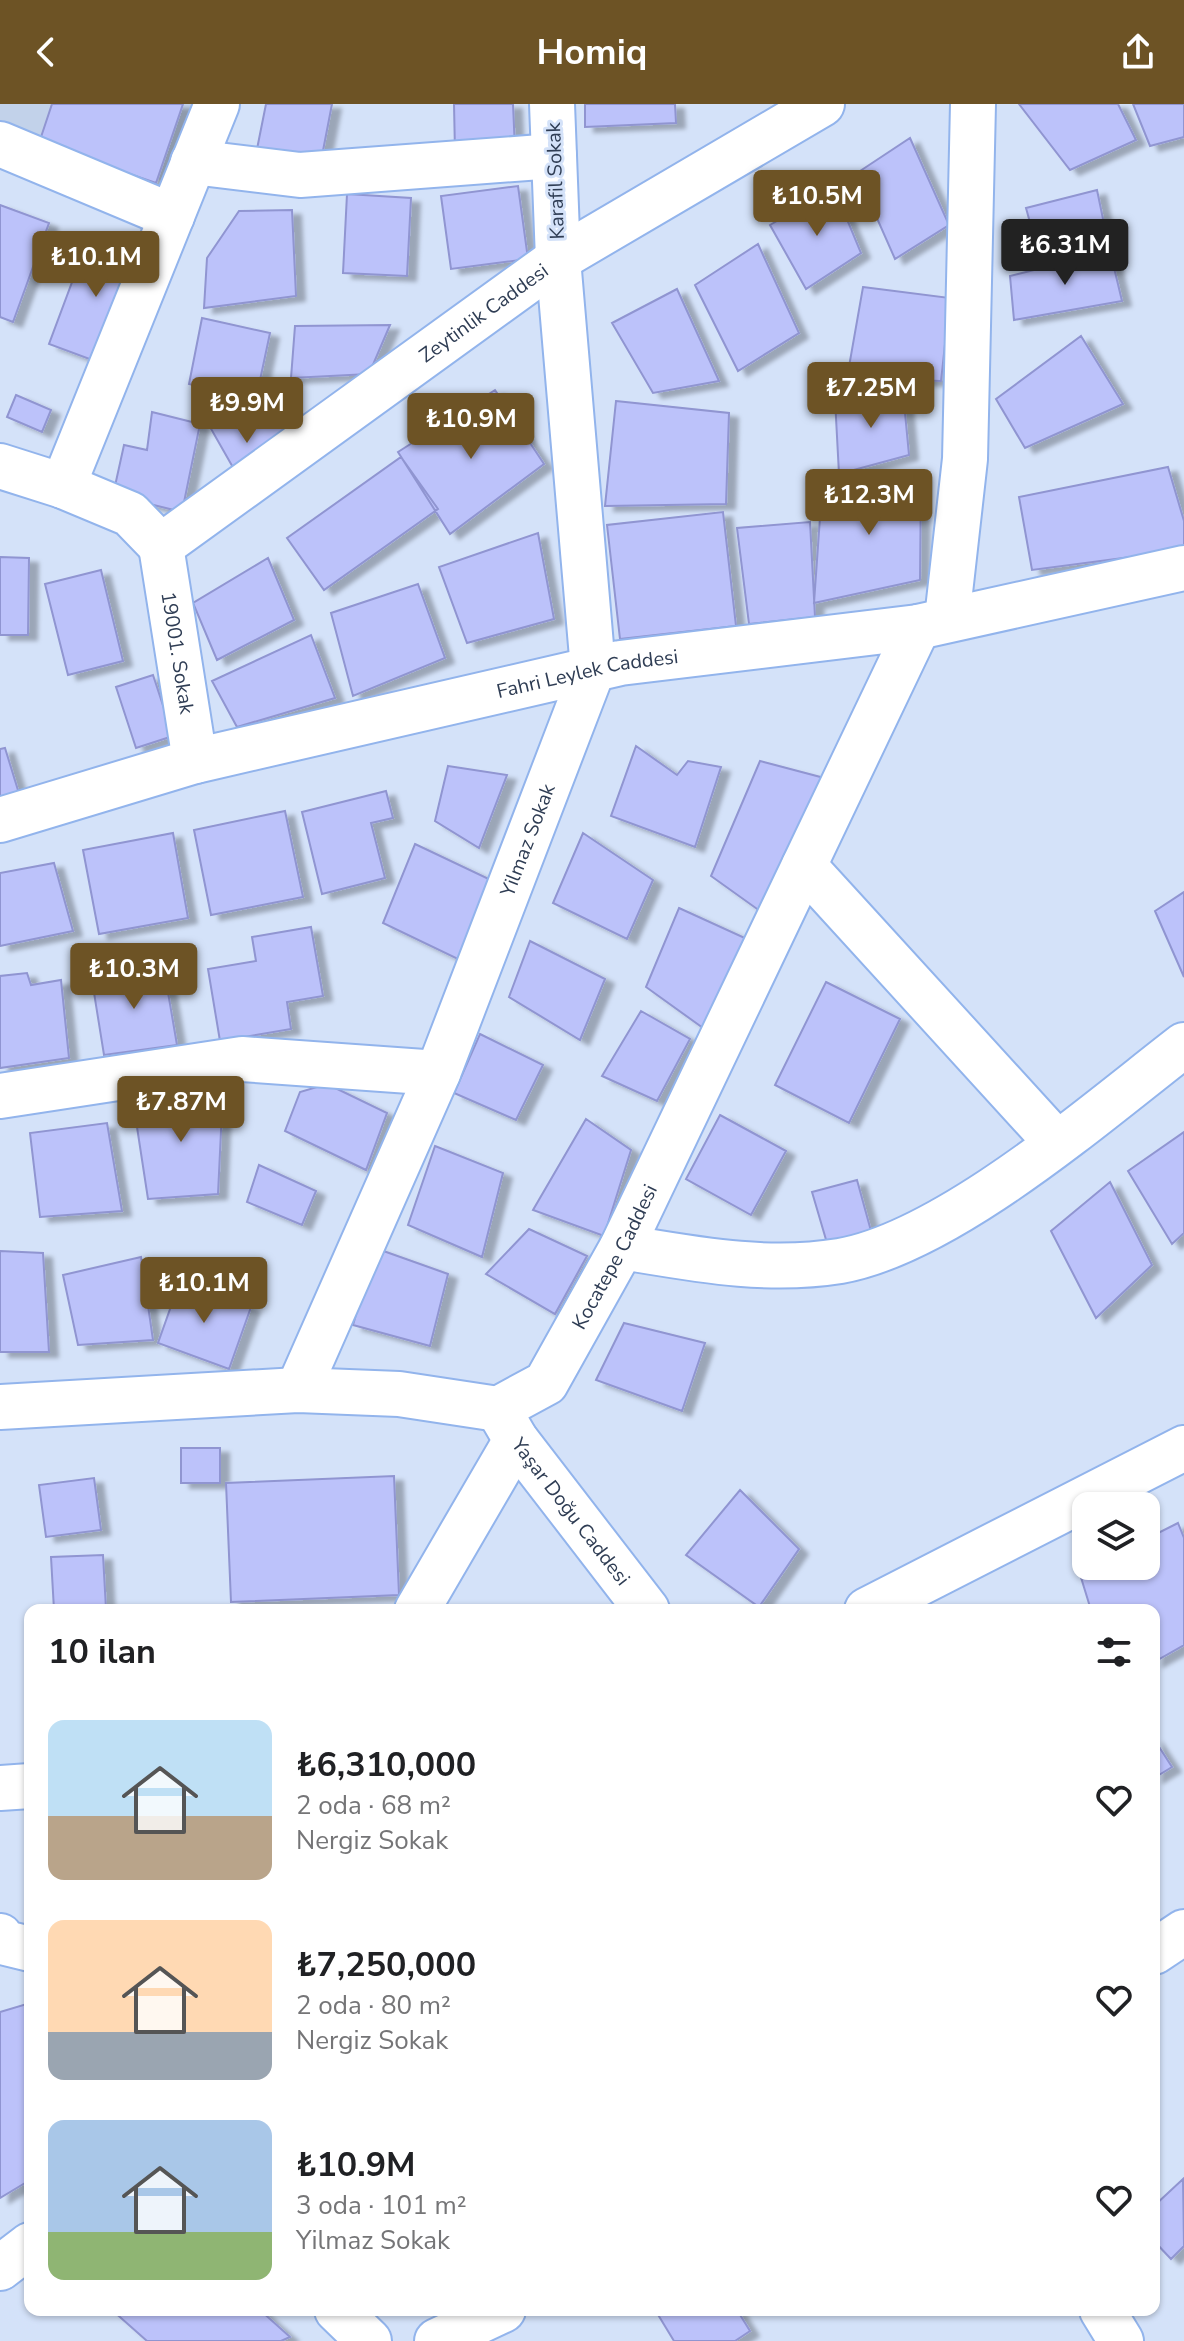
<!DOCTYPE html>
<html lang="tr">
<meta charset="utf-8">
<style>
body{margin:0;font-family:"Nunito Sans",sans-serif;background:#f6f6f6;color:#202124;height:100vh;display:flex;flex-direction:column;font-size:30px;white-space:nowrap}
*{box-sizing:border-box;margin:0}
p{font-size:26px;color:#757577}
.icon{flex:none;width:44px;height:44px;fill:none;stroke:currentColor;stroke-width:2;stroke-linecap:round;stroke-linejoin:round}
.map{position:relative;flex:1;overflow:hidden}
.details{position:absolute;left:24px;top:1500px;width:1136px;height:712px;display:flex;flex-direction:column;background:#fff;border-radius:16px;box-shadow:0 2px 6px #0004}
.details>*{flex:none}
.fabs{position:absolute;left:1072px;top:1388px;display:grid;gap:16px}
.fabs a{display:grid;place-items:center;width:88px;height:88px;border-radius:16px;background:#fff;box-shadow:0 2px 6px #0004;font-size:40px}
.price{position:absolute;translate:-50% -68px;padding:0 18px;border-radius:8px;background:#6d5325;color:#fff;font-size:26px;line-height:52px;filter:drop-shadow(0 2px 4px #0008)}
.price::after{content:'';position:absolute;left:50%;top:48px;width:24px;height:18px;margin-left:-12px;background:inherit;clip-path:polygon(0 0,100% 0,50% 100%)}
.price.current{background:#222;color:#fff}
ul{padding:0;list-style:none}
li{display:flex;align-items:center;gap:24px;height:200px;padding:0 24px}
li span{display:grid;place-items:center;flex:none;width:224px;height:160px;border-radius:16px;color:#555}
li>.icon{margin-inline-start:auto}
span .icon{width:96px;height:96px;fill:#fffc;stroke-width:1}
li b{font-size:34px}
h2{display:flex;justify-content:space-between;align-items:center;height:96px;padding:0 24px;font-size:34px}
header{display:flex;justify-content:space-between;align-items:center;height:104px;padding:0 24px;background:#6d5325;color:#fff;font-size:36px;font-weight:700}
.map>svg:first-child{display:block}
.built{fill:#c2d2ea}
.building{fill:#bcc2fa;stroke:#9095d1;stroke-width:2;filter:url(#shadow)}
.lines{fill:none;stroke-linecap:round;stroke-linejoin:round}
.minor-casing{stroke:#92b4ec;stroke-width:48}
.minor{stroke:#fff;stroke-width:44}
.labels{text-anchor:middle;stroke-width:6;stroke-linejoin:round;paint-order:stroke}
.street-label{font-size:20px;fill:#2f3d54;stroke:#d4e2f9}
</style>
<header><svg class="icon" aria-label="back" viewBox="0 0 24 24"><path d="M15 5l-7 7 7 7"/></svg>Homiq<svg class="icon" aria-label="share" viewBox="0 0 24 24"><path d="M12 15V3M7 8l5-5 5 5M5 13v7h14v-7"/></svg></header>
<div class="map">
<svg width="1184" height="2237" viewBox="0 0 1184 2237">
<defs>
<filter id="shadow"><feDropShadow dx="9" dy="5" stdDeviation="2" flood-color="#0004"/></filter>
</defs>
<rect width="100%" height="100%" fill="#d4e2f9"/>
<!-- built -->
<path class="built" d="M0,0H205L172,81L0,17Z"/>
<!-- building -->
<path class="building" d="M52,0H183L156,79L39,39Z
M266,0H332L321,57L257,45Z
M454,0H513L515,46L455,48Z
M585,0H675L676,19L585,23Z
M1019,0H1118L1136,36L1070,66Z
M1133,0H1184V33L1150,42Z
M910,34L949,121L895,155L857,69Z
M518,82L528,155L451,165L441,92Z
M834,84L861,149L806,185L770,121Z
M1097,86L1108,139L1039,151L1026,104Z
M347,90L411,94L407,172L343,169Z
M0,101L49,119L13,218L0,213Z
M292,106L296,192L204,204L207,154L239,107Z
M90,130L144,150L103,260L49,240Z
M758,140L799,229L738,267L695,181Z
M1110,147L1122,197L1014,216L1010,172Z
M863,183L950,194L941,277L847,274Z
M677,185L719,277L653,289L612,219Z
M202,214L270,229L256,295L189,280Z
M390,221L369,270L291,274L295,222Z
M1081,232L1123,300L1025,344L996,295Z
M495,286L544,360L450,430L398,348Z
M903,288L909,351L839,370L835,295Z
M16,291L51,306L42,328L7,313Z
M616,297L729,309L726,400L605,402Z
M152,308L200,320L182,408L113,391L124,341L147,346Z
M206,316L291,325L243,381Z
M401,353L438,405L324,486L287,434Z
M1168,363L1184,417V446L1032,466L1019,393Z
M921,371L920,476L814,499L822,385Z
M723,408L736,522L620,535L607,421Z
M810,418L815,513L749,520L737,424Z
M538,429L554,515L467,539L439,463Z
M0,453L29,454L28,531H0Z
M268,454L294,516L217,556L193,499Z
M101,466L123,557L68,571L45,480Z
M418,480L445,554L353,592L331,509Z
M311,531L335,594L237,623L212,577Z
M153,571L173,632L136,644L116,583Z
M636,642L677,671L688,657L721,663L695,743L611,712Z
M5,644L21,696L0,702V645Z
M760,657L828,675L767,812L711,772Z
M448,662L507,671L479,744L435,717Z
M386,687L393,714L371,719L385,774L322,790L302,708Z
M285,707L303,793L211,811L194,726Z
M173,729L188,814L99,830L83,746Z
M583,729L653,776L627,835L553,799Z
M415,740L493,777L462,857L383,819Z
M54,759L73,827L0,842V769Z
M1184,788V873L1155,807Z
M679,804L747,835L710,929L646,883Z
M311,823L323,892L287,898L291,925L220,937L208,865L256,857L252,833Z
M530,837L605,875L580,936L509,893Z
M164,865L177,941L104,951L91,870Z
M27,869L31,881L61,876L69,954L0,964V872Z
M826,878L900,915L849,1019L775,981Z
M641,907L690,935L657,997L602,972Z
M480,930L543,961L516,1016L454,989Z
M327,980L387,1009L366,1066L285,1027L300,988Z
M223,985L218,1090L148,1095L133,997Z
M720,1011L786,1047L751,1111L686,1075Z
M586,1015L631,1046L604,1132L533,1106Z
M107,1019L122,1107L40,1113L30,1029Z
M1184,1028V1129L1172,1140L1128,1067Z
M435,1042L503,1069L482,1153L408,1121Z
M259,1061L316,1087L302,1121L247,1098Z
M857,1076L871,1127L827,1139L812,1088Z
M1110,1078L1152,1161L1096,1214L1051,1127Z
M529,1125L587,1152L555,1210L486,1170Z
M375,1144L448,1170L430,1242L353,1221Z
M0,1147L43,1149L49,1248H0Z
M141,1153L153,1236L78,1241L63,1171Z
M180,1177L251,1203L229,1265L158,1239Z
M624,1219L705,1239L682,1307L596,1276Z
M181,1344H220V1379H181Z
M394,1372L399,1491L231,1498L226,1379Z
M94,1374L101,1426L46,1433L39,1381Z
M740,1386L799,1445L759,1503L686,1451Z
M1178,1419L1184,1434V1541L1154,1558V1506H1091L1079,1467L1089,1462H1146V1435Z
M103,1451L106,1505L54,1506L51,1453Z
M1154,1635L1172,1663L1154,1674Z
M30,1899V2076L0,2094V1908Z
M1183,2075L1184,2142L1171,2155L1154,2137V2102Z
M112,2206H260L290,2233L281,2237H147Z
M661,2206H737L750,2227L735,2237H674L657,2209Z"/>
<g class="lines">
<defs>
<g id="minor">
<path d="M0,40L172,112"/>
<path d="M193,58L300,71L554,52"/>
<path d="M0,362L63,382L130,410L161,442"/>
<path d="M63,382L217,0"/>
<path id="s1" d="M161,442L558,155L822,0"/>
<path id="s2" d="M161,442L195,657"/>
<path d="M947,515L965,355L973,0"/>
<path id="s3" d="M0,716L195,657L620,559L918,523L1184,464"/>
<path d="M804,762L1057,1039"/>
<path d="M0,992L242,955L438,969"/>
<path d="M622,1143C695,1155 766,1169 840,1157C948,1138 1097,1008 1184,941"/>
<path id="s4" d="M298,1286L438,969L593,565L558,155L552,0"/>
<path id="s5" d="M0,1303L298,1286L399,1290L498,1305L546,1279L622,1143L918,523"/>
<path id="s6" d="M498,1305L516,1336L647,1506"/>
<path d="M417,1506L516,1336"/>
<path d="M867,1506L1184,1344"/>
<path d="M0,1684L30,1682"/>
<path d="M0,1832L2,1838L30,1845"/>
<path d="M1154,1848L1184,1828"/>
<path d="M0,2164L30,2141"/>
<path d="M337,2206L369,2237"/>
<path d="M1102,2206L1121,2237"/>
<path d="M437,2237L503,2206"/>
</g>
</defs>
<!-- minor casing -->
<use href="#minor" class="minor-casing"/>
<!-- minor -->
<use href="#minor" class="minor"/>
</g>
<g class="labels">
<!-- street labels -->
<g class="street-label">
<text transform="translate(555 77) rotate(-92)" y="7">Karafil Sokak</text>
<text dy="7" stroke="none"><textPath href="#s1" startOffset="398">Zeytinlik Caddesi</textPath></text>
<text dy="7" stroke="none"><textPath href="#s2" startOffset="108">19001. Sokak</textPath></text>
<text dy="7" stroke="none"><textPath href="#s3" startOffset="606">Fahri Leylek Caddesi</textPath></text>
<text dy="7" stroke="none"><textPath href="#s4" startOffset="596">Yilmaz Sokak</textPath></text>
<text dy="7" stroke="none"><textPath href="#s5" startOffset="698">Kocatepe Caddesi</textPath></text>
<text dy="7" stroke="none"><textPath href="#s6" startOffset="126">Yaşar Doğu Caddesi</textPath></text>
</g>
</g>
</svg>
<div class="fabs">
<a><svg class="icon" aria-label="layers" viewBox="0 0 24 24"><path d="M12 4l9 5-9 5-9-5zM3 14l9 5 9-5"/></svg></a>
</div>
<b class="price" style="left:817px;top:134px">₺10.5M</b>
<b class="price current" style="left:1065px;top:183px">₺6.31M</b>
<b class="price" style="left:96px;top:195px">₺10.1M</b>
<b class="price" style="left:871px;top:326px">₺7.25M</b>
<b class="price" style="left:247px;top:341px">₺9.9M</b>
<b class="price" style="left:471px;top:357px">₺10.9M</b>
<b class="price" style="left:869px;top:433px">₺12.3M</b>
<b class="price" style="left:134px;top:907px">₺10.3M</b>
<b class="price" style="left:181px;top:1040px">₺7.87M</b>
<b class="price" style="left:204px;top:1221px">₺10.1M</b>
<section class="details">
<h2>10 ilan<svg class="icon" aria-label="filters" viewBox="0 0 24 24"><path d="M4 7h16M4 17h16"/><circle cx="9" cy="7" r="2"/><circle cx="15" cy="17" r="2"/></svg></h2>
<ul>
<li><span style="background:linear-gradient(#bfe0f5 60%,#b9a48a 0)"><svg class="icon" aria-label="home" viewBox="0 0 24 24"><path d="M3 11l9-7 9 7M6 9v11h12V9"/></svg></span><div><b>₺6,310,000</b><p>2 oda · 68 m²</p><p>Nergiz Sokak</p></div><svg class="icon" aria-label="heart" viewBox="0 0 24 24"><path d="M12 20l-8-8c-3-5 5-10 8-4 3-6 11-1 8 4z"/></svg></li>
<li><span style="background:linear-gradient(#ffd9b3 70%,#9aa5b1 0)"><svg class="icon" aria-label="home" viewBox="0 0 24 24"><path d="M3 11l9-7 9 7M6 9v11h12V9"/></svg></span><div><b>₺7,250,000</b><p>2 oda · 80 m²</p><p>Nergiz Sokak</p></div><svg class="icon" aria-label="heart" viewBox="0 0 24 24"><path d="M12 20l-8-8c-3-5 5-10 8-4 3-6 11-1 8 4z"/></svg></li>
<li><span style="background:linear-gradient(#a9c7e8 70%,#8fb573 0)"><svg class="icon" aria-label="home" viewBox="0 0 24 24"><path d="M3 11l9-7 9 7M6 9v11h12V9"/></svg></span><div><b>₺10.9M</b><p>3 oda · 101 m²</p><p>Yilmaz Sokak</p></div><svg class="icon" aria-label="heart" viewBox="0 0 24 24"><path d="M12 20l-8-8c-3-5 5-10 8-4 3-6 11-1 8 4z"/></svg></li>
</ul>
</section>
</div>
